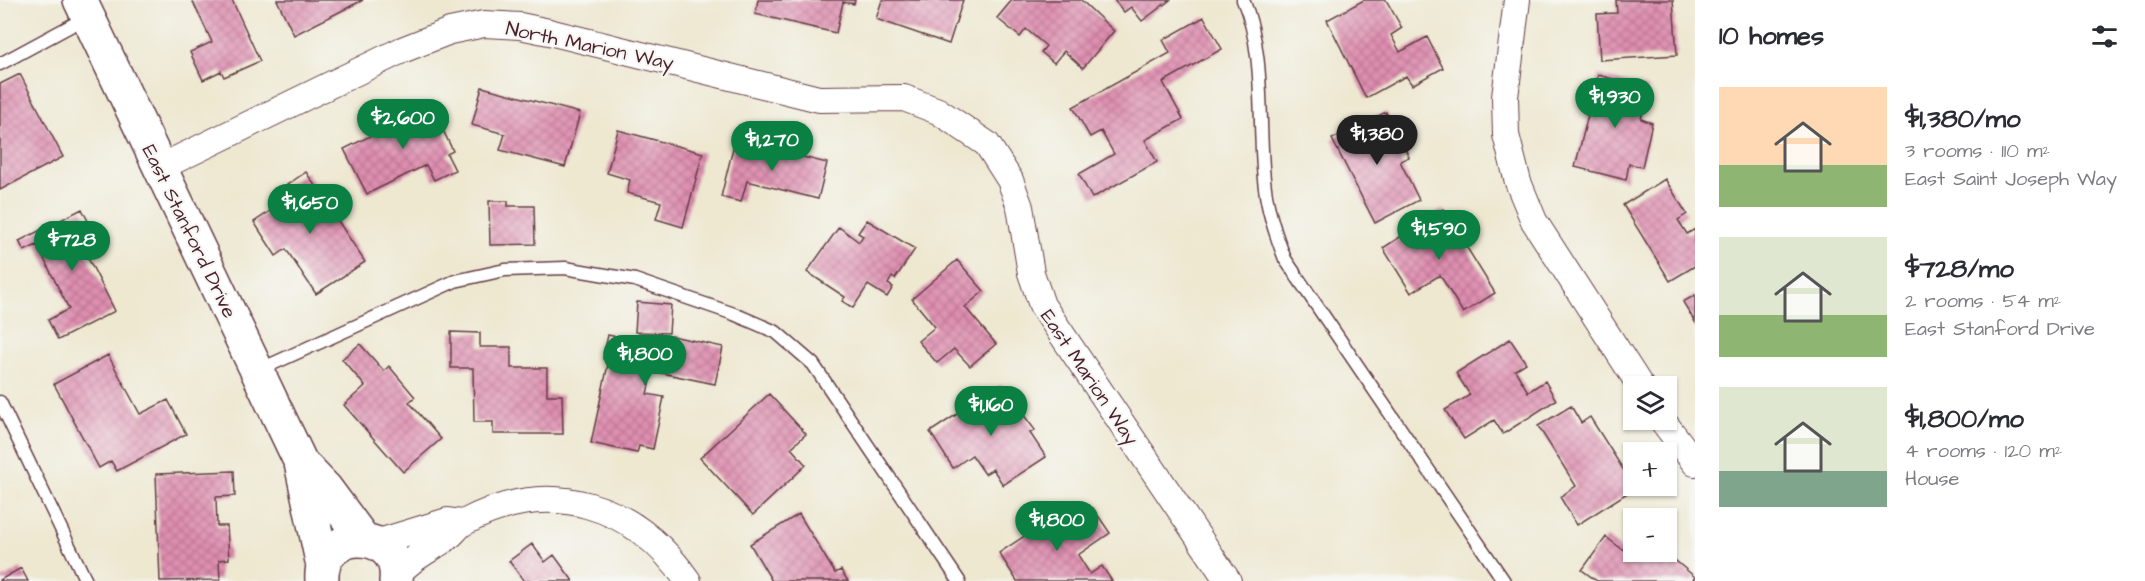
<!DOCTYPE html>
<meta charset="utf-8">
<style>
body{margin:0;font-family:"Architects Daughter",sans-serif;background:#f7f7f7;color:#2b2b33;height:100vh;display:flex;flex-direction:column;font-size:22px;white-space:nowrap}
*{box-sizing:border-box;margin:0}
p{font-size:20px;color:#7c7c81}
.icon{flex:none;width:33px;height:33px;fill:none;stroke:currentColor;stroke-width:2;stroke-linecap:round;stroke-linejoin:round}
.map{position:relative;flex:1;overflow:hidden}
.drawer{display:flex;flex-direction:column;background:#fff;width:450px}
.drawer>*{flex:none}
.buttons{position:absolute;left:1623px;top:376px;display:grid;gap:12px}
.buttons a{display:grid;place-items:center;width:54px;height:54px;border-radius:0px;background:#fff;box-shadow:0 2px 4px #0004;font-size:30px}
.price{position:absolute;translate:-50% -51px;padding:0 14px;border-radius:21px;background:#0b8043;color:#fff;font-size:20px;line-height:39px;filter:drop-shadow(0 2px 3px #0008)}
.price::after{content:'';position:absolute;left:50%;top:36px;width:18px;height:14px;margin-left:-9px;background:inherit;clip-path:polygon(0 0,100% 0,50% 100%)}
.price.active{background:#222;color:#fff}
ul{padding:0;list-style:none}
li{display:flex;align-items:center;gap:18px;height:150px;padding:0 24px}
li span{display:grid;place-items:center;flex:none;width:168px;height:120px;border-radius:0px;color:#555}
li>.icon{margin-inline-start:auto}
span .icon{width:72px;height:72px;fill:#fffc;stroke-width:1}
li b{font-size:26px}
h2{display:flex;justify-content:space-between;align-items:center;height:72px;padding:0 24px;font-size:26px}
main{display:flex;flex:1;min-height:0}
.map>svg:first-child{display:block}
.building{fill:url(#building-cross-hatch)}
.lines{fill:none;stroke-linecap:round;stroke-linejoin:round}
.lane-casing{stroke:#633d44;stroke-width:15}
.street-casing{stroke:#633d44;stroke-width:28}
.secondary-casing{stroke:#633d44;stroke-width:36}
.lane{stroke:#fff;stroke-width:12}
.street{stroke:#fff;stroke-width:26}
.secondary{stroke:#fff;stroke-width:33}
.labels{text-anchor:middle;stroke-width:4.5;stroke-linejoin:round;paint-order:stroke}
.street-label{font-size:20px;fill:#4a1f2b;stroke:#f6f6f2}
</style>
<main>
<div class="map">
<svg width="1695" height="581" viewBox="0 0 1695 581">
<defs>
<pattern id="building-cross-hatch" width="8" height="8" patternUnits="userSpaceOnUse" patternTransform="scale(1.5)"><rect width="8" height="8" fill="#df8fb1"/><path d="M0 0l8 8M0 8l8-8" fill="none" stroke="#b77490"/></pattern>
</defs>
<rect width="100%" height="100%" fill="#f6f6f2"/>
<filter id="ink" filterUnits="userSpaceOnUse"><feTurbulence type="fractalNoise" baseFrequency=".0167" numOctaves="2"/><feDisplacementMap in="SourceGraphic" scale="12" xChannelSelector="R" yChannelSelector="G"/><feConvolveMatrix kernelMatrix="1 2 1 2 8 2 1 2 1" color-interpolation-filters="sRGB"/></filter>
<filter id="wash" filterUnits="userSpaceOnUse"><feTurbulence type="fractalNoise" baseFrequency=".008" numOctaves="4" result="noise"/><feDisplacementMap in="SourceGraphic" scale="24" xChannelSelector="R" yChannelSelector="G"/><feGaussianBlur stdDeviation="1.35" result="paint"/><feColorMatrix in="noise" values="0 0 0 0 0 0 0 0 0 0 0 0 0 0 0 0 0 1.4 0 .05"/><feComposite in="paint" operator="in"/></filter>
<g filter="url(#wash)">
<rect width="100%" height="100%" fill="#eee8d1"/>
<g id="blocks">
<!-- building -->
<path class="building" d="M192,0H232L260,61L224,77L221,71L203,80L190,52L212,42Z
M277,0H363L294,35Z
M758,0H855L854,4L843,2L836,33L755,14Z
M882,0H963L949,44L876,19Z
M1012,0H1081L1114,31L1083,68L1064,51L1054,63L1041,52L1046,46L1026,29L1020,37L997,18Z
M1114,0H1170L1142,21L1131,7L1124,12Z
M1364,0H1386L1402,28L1391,35L1400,52L1427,37L1443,68L1412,85L1406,76L1366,98L1327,20Z
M1616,0H1673L1677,55L1600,60L1597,14L1617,13Z
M1204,17L1222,49L1163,82L1183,119L1145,140L1157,162L1092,198L1079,174L1114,154L1101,131L1090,137L1073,107L1170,53L1163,40Z
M20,74L63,157L0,190V84Z
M1598,75L1648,88L1641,119L1652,123L1642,167L1629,164L1626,180L1575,167Z
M482,87L580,113L565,167L500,150L505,134L472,125Z
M438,102L448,122L441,126L453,151L447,154L455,170L434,180L426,165L367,194L344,149Z
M1386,112L1409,157L1400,161L1419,200L1375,223L1332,139Z
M618,130L703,153L683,227L656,219L661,202L627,193L630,180L607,173Z
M735,140L827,163L818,199L747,181L741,202L721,197Z
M306,172L365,262L316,294L286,249L276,256L254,222L285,201L278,191Z
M1665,179L1687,214L1678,220L1687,234L1695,229V266L1670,281L1623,205Z
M489,201H508V206H534L535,244L490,245Z
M82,209L98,241L83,248L115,311L58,340L48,320L69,309L37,245L24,251L19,241Z
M1443,209L1495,293L1463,313L1440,275L1411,293L1383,248Z
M867,220L915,249L895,279L892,277L888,284L893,287L887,297L868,285L853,308L842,301L845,297L807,272L839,227L859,242L863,236L858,233Z
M957,260L984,291L965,307L996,344L970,366L954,349L937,363L918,341L935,327L912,299Z
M1695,295V322L1683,302Z
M637,302L671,305L669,333L635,332Z
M451,332L480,333V347H511V368H547V395H562L563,434H493V422H474L473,368H451Z
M608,335L640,342L641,337L672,340V336L723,347L715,384L652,371L647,394L664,397L653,449L639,446L637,453L591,443L609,360L603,359Z
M1510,339L1526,363L1515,370L1528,392L1545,381L1556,400L1503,434L1494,420L1464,439L1445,410L1470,395L1456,373Z
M360,344L384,371L389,366L415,397L409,402L441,439L403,472L344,405L365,386L342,359Z
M108,355L140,414L168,400L186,434L117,471L111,461L99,468L54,384Z
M1001,385L1035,430L1030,433L1046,457L1003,485L993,469L985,474L972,455L953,468L930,432Z
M769,394L806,434L791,448L806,465L753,515L700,458Z
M1571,406L1581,423L1590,417L1635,488L1577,525L1560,497L1576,486L1538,426Z
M234,471L235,496L216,497L217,526H227L229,559L219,560L220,580L160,581L156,474Z
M1093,508L1110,533L1078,555L1090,574L1102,566L1112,581H1017L999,553L1044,523L1051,535Z
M799,514L835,573L841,570L848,581H772L750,544Z
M1634,536V552H1665L1695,577L1692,581H1597L1582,570L1606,537L1623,550Z
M532,544L545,562L554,555L573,581H524L509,561Z
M21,568L28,581H0V580Z"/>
</g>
</g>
<g filter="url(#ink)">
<use href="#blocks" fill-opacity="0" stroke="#633d44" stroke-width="1.5"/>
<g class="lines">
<defs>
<path id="lane" d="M1243,0C1267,55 1257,129 1265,188C1268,213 1276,236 1285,259L1504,581
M0,64L87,17
M259,370L455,281L505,270L565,268L635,280L734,314L776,332L813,364L959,581
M0,402L86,581"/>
<path id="street" d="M1517,0L1505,97L1506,135L1518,182L1534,221L1641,387
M159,168L402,50L450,31L484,24L520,26L549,32L819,99L904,98L938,111L987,144L1010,180L1020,207L1031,273L1042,305L1228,581
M1662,420L1695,463
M376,543L448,521L462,523
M397,575C411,558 430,550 448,537C454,533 458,525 465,522C550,477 634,503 688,581"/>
<path id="secondary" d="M80,0L301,463L323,566
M301,463L326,489L363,539
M322,581C318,526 402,527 396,581"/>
</defs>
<!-- lane casing -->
<use href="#lane" class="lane-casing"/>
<!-- street casing -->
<use href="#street" class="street-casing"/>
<!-- secondary casing -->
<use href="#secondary" class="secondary-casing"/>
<!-- lane -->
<use href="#lane" class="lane"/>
<!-- street -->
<use href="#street" class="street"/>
<!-- secondary -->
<use href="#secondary" class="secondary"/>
</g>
</g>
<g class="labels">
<!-- street labels -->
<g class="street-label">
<text transform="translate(590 45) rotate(12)" y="7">North Marion Way</text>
<text transform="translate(190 231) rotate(64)" y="7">East Stanford Drive</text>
<text transform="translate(1090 377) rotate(56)" y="7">East Marion Way</text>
</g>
</g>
</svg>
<div class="buttons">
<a><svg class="icon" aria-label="layers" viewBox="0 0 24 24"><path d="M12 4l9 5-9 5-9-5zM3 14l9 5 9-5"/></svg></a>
<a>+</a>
<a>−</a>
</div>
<b class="price" style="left:1615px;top:129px">$1,930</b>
<b class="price" style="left:403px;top:150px">$2,600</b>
<b class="price active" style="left:1377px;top:166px">$1,380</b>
<b class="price" style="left:772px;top:172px">$1,270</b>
<b class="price" style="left:310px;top:235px">$1,650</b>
<b class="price" style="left:1439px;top:261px">$1,590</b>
<b class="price" style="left:72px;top:272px">$728</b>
<b class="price" style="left:645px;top:386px">$1,800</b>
<b class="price" style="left:991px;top:437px">$1,160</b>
<b class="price" style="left:1057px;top:552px">$1,800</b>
</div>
<section class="drawer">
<h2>10 homes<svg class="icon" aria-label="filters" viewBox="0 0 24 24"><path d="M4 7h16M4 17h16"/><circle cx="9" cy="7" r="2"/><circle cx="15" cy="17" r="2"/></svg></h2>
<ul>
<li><span style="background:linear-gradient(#ffd9b3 65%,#8fb573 0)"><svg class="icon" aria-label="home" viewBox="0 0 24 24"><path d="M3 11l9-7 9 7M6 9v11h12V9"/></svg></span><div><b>$1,380/mo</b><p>3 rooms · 110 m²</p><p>East Saint Joseph Way</p></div></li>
<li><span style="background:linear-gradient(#dfe7d0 65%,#8fb573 0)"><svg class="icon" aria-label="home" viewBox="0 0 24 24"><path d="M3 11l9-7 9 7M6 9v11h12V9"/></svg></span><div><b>$728/mo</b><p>2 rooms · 54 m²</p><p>East Stanford Drive</p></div></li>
<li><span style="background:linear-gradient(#dfe7d0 70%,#7fa58c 0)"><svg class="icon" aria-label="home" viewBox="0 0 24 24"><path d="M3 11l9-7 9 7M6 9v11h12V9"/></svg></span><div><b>$1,800/mo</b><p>4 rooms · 120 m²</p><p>House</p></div></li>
</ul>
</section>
</main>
